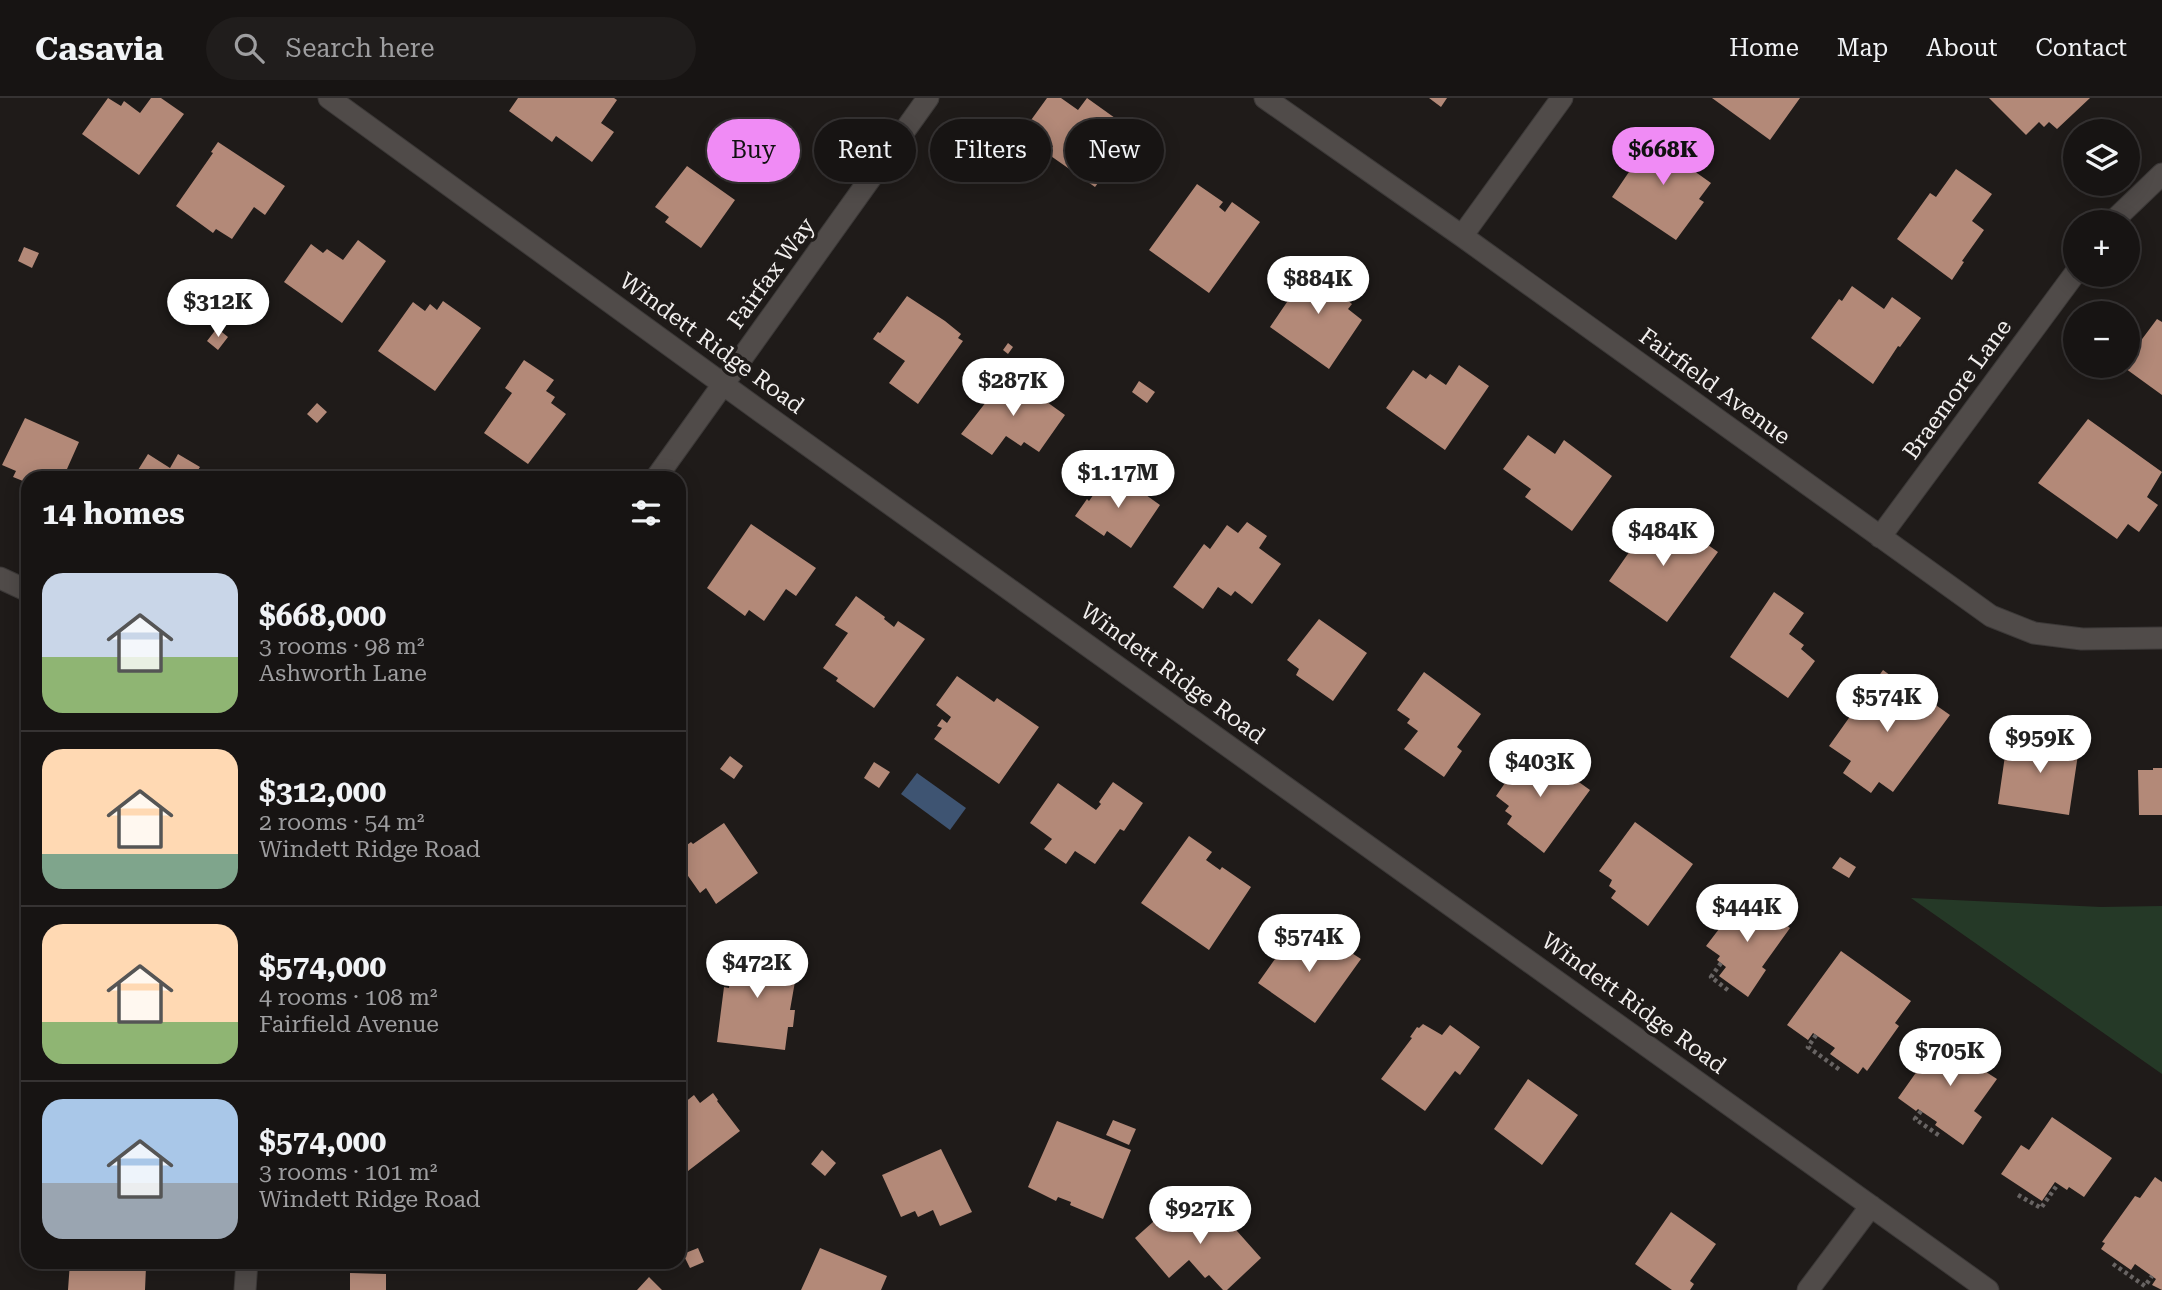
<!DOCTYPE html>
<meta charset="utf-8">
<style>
body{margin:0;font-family:"Roboto Serif",serif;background:#201d1c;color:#f1f3f6;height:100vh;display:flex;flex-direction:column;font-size:26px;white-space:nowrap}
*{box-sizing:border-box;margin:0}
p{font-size:23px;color:#9e9ea0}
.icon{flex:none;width:38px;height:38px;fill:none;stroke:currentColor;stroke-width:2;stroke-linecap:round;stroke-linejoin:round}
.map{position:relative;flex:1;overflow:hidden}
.side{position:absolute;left:21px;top:373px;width:665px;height:798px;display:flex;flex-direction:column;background:#171413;border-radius:21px;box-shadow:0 4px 18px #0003,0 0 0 2px #363333}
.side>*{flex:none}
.hud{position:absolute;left:707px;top:21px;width:665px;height:63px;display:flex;gap:14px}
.controls{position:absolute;left:2063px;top:21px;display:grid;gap:14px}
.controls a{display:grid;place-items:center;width:77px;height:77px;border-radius:50%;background:#171413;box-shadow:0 4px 18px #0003,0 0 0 2px #363333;font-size:35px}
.price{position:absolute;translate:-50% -60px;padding:0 16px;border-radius:24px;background:#fff;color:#222;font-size:23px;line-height:46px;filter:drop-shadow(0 2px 4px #0008)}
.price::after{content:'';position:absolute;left:50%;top:42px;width:21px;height:16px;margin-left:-10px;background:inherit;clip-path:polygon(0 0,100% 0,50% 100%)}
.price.current{background:#f08bf5;color:#111}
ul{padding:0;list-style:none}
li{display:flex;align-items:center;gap:21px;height:175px;padding:0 21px}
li+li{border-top:2px solid #363333}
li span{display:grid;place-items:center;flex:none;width:196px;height:140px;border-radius:21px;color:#555}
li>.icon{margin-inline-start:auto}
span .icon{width:84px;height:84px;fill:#fffc;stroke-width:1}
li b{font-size:30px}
h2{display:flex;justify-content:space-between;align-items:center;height:84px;padding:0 21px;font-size:30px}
.chip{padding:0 24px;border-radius:32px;background:#171413;box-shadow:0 4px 18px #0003,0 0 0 2px #363333;font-size:24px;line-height:63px}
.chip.current{background:#f08bf5;color:#111}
header{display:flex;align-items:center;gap:42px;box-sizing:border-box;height:98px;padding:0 35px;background:#171413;border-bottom:2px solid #363333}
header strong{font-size:33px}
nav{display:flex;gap:38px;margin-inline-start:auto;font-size:24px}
.search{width:490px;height:63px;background:#201d1c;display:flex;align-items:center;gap:18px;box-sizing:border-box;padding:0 24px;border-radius:38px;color:#9e9ea0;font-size:26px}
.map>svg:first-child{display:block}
.green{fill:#253927}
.water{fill:#3e5472}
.building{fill:#b38978}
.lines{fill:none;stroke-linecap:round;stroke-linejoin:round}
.minor-casing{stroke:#3c3938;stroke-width:23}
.path{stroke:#686463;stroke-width:4.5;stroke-dasharray:3.5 3.5;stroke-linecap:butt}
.minor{stroke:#504b49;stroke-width:21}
.labels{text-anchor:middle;stroke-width:7;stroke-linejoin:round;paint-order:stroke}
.street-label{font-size:23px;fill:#f1eeed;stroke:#1f1b19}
</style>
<header>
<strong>Casavia</strong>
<div class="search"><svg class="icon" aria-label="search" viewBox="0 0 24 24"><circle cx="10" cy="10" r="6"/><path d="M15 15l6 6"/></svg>Search here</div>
<nav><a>Home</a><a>Map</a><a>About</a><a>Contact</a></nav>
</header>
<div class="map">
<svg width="2162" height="1192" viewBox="0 0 2162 1192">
<rect width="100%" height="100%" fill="#1f1b19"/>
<!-- green -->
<path class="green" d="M1911,800L2101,809L2162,808V976Z"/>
<!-- water -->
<path class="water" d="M917,675L966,710L950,732L901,696Z"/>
<!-- building -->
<path class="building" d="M108,0L121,8L124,3L140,15L151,0H161L184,16L139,77L82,36Z
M518,0H614L617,2L601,25L614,34L592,64L556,38L552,44L509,13Z
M1047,0H1061L1078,12L1087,0L1136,35L1095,89L1048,56L1053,48L1026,29Z
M1429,0H1447L1441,9Z
M1712,0H1800L1770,42Z
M1989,0H2090L2057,31L2049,24L2044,29L2039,24L2026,37Z
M1658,31L1687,52L1680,63L1711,85L1699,101L1704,104L1676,142L1612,99Z
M218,44L285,88L265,117L254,109L232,141L216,131L213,135L176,108L213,55L211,54Z
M687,68L735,102L701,150L665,124L669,119L655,109Z
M1956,71L1992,96L1972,123L1984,132L1962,163L1964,164L1952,182L1897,141L1930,95L1936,99Z
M1197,86L1223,104L1219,109L1225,114L1232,104L1260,124L1209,195L1149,152Z
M358,142L386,163L342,225L284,184L311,146L323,155L327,151L343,162Z
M24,149L39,155L32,170L18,163Z
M1315,163L1352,192L1346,201L1352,206L1348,211L1362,222L1329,271L1270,229Z
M1852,188L1884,211L1892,199L1921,220L1900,249L1898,248L1873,286L1811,240L1839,201L1842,203Z
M907,198L945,223L961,236L958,240L963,243L918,306L889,285L905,263L873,241L878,234L880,235Z
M443,203L481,230L435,293L378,253L413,204L425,213L430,206L437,212Z
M2157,221L2162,224V297L2122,268H2128V260Z
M217,230L228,239L218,252L207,243Z
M1008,245L1013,249L1008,256L1003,252Z
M524,262L554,282L546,293L555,299L551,305L566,316L528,366L484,335L512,295L505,290Z
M1459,267L1489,288L1445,352L1386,310L1413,272L1426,281L1430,276L1446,287Z
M1008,276L1065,317L1039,354L1024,344L1021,348L1006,338L992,357L961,336Z
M1139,283L1155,294L1147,305L1132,294Z
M317,305L327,314L317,325L307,316Z
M25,320L79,344L63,380H28V385L13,379L16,373L2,367Z
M2088,321L2162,374L2147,399L2158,407L2139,434L2128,426L2117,441L2038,385Z
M1528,337L1555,356L1564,342L1612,378L1572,433L1525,399L1531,391L1503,371Z
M148,356L170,370L178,356L200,369L193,380H133Z
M1111,372L1160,407L1131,450L1107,433L1104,438L1075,418L1087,401L1089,403Z
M1655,417L1681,435L1678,439L1685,443L1691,435L1718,454L1667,524L1609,483Z
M1247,424L1267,438L1259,450L1281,466L1252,506L1235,493L1231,498L1218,489L1203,511L1173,489L1204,446L1210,451L1227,427L1238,435Z
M751,426L816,470L796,498L786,491L764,523L749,512L745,518L707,490Z
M1774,494L1804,515L1789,536L1804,547L1801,551L1815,563L1788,600L1730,559Z
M856,498L885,519L884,521L894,529L898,523L925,541L874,610L836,583L838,580L823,570L848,535L835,527Z
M1319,521L1367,555L1333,603L1296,577L1299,571L1287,562Z
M1883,572L1929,606L1930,603L1950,617L1893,694L1879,684L1871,695L1843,675L1851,663L1829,648Z
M1424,574L1481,616L1457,649L1462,653L1444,679L1404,651L1418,633L1407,625L1410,621L1397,612Z
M957,578L994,604L997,600L1039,629L999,686L934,641L942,630L937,628L942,621L947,625L951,619L936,607Z
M2034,637L2080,643L2069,717L1998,706L2007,644L2033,648Z
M1530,649L1590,692L1544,755L1507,726L1512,718L1505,713L1509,708L1496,698Z
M730,658L743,668L734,681L720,671Z
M874,664L890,674L879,690L864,680Z
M2153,670H2162V717H2139L2138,672H2153Z
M1113,684L1143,705L1124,733L1120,731L1095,766L1075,753L1066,766L1044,751L1052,741L1030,725L1058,685L1096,712L1101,706L1099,704Z
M1635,724L1693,766L1648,828L1611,800L1616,793L1609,788L1612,782L1599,773Z
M724,725L758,775L716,806L706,790L700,795L679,765V753L691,744L693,746Z
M1189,738L1212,754L1206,762L1220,772L1222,769L1251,789L1209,852L1141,805Z
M1840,759L1856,769L1849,780L1832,770Z
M1745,797L1790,830L1762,869L1766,872L1748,899L1719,878L1726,869L1717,862L1720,858L1706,848Z
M1321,835L1361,861L1315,925L1258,885L1292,837L1304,845L1308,839L1315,844Z
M735,845L772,849L769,868H788L787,870L797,872L790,912H795L793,929H788L785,952L717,944L724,889L729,890Z
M1841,853L1911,903L1895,925L1899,928L1867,973L1863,969L1858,976L1830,956L1835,950L1816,937L1813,935L1808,942L1787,927Z
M1423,926L1442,937L1450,927L1480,949L1460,977L1455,973L1425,1013L1381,981L1412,940L1410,939L1417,929L1419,930Z
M1944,935L1987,966L1983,972L1997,981L1974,1013L1982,1019L1963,1047L1935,1027L1937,1024L1918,1011L1916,1013L1898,1000Z
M1528,981L1578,1017L1542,1067L1494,1031Z
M713,995L718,1002L717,1003L740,1033L688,1073L679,1061V1009L694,997L700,1005Z
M2052,1019L2112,1060L2084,1099L2069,1089L2067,1092L2055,1084L2042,1103L2001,1076L2021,1047L2029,1052Z
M1113,1022L1136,1031L1129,1047L1106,1037Z
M1057,1023L1131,1052L1103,1121L1070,1107L1071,1104L1058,1099L1056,1103L1028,1089Z
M941,1051L972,1114L940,1128L933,1112L918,1119L915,1113L901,1119L882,1077Z
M822,1052L836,1065L825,1078L811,1066Z
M2155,1079L2162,1084V1192L2152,1187L2156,1181L2135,1166L2131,1172L2101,1151L2105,1145L2102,1144L2135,1098L2140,1100Z
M1204,1102L1226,1127L1229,1124L1261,1160L1227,1192H1223L1209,1177L1205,1180L1189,1162L1169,1180L1135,1140L1162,1116L1174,1128Z
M1671,1114L1716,1146L1690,1183L1694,1186L1690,1192H1672L1635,1166Z
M698,1150L704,1164L690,1170L683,1156Z
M820,1150L887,1178L881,1192H801Z
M70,1164H123V1168L146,1169L145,1192H68Z
M350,1175L386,1176V1192H350Z
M649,1179L662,1192H637Z"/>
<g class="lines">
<defs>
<path id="minor" d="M329,0L760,313L1988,1192
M1265,0L1462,138L1991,518L2034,535L2082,541L2162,540
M2112,124L2162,76
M1462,138L1562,0
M656,380L928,0
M1880,439L2076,174
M0,480L28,493
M245,1192L247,1164
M1808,1192L1871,1108"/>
</defs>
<!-- minor casing -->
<use href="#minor" class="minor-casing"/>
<!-- path -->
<path class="path" d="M2027,647L2029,631L2063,635
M1721,865L1711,879L1729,893
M1816,937L1808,949L1840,972
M1921,1013L1915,1021L1940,1038
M2018,1097L2041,1110L2058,1086
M2113,1166L2145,1188L2152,1178"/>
<!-- minor -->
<use href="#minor" class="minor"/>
</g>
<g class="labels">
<!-- street labels -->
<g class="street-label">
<text transform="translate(771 175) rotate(-54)" y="8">Fairfax Way</text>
<text transform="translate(712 245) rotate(36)" y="8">Windett Ridge Road</text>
<text transform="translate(1715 288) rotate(36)" y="8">Fairfield Avenue</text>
<text transform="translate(1957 291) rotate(-54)" y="8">Braemore Lane</text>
<text transform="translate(1173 575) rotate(36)" y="8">Windett Ridge Road</text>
<text transform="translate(1634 905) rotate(36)" y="8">Windett Ridge Road</text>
</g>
</g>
</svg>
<div class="controls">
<a><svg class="icon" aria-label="layers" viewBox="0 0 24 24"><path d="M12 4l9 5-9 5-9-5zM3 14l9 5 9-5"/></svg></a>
<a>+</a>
<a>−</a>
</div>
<b class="price current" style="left:1663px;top:89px">$668K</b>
<b class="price" style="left:1318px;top:218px">$884K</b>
<b class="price" style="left:218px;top:241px">$312K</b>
<b class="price" style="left:1013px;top:320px">$287K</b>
<b class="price" style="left:1118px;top:412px">$1.17M</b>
<b class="price" style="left:1663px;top:470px">$484K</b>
<b class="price" style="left:1887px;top:636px">$574K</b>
<b class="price" style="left:2040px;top:677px">$959K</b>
<b class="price" style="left:1540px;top:701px">$403K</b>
<b class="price" style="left:1747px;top:846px">$444K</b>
<b class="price" style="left:1309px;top:876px">$574K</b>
<b class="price" style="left:757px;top:902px">$472K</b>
<b class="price" style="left:1950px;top:990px">$705K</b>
<b class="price" style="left:1200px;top:1148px">$927K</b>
<div class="hud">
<a class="chip current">Buy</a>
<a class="chip">Rent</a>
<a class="chip">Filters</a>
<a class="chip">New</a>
</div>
<section class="side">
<h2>14 homes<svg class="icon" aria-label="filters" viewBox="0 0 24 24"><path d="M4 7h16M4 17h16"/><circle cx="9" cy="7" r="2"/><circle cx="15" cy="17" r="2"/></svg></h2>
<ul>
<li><span style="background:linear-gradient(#c9d6e8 60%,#8fb573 0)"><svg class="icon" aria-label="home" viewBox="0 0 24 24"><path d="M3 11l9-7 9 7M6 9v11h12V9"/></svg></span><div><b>$668,000</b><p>3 rooms · 98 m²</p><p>Ashworth Lane</p></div></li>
<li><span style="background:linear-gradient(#ffd9b3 75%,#7fa58c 0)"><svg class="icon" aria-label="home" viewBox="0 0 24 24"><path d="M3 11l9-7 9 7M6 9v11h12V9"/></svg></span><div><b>$312,000</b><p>2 rooms · 54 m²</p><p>Windett Ridge Road</p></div></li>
<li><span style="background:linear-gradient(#ffd9b3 70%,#8fb573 0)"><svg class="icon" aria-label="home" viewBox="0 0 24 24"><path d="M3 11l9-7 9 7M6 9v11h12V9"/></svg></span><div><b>$574,000</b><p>4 rooms · 108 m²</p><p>Fairfield Avenue</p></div></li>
<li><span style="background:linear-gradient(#a9c7e8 60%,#9aa5b1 0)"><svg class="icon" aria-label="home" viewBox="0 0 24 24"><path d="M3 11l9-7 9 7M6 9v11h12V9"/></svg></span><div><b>$574,000</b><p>3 rooms · 101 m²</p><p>Windett Ridge Road</p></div></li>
</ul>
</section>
</div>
